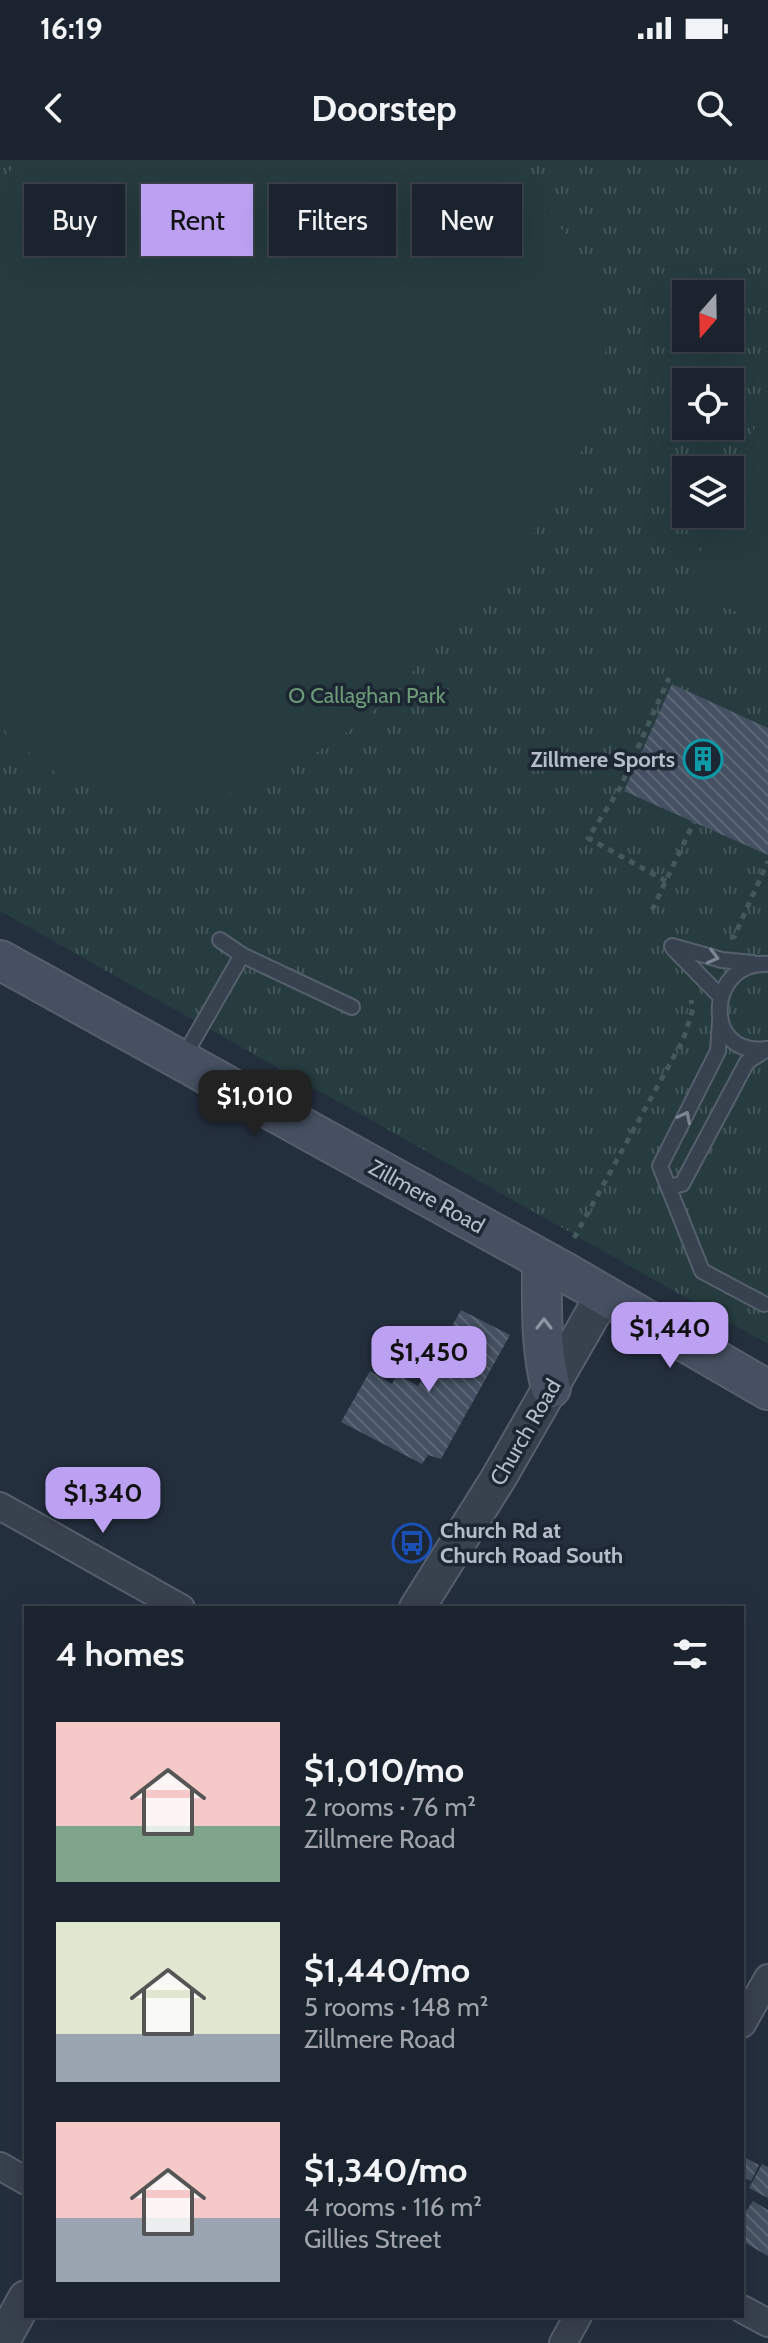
<!DOCTYPE html>
<meta charset="utf-8">
<style>
body{margin:0;font-family:Cabin,sans-serif;background:#282f3a;color:#f1f3f6;height:100vh;display:flex;flex-direction:column;font-size:30px;white-space:nowrap}
*{box-sizing:border-box;margin:0}
p{font-size:26px;color:#a0a4aa}
.icon{flex:none;width:44px;height:44px;fill:none;stroke:currentColor;stroke-width:2;stroke-linecap:round;stroke-linejoin:round}
.map{position:relative;flex:1;overflow:hidden}
.details{position:absolute;left:24px;top:1446px;width:720px;height:712px;display:flex;flex-direction:column;background:#1b232e;border-radius:0px;box-shadow:0 8px 32px #0002,0 0 0 2px #39404a}
.details>*{flex:none}
.top-card{position:absolute;left:24px;top:24px;width:720px;height:72px;display:flex;gap:16px}
.needle{width:52px;rotate:200deg}
.fabs{position:absolute;left:672px;top:120px;display:grid;gap:16px}
.fabs a{display:grid;place-items:center;width:72px;height:72px;border-radius:0px;background:#1b232e;box-shadow:0 8px 32px #0002,0 0 0 2px #39404a;font-size:40px}
.price{position:absolute;translate:-50% -68px;padding:0 18px;border-radius:16px;background:#bca0f2;color:#111;font-size:26px;line-height:52px;filter:drop-shadow(0 2px 4px #0008)}
.price::after{content:'';position:absolute;left:50%;top:48px;width:24px;height:18px;margin-left:-12px;background:inherit;clip-path:polygon(0 0,100% 0,50% 100%)}
.price.current{background:#222;color:#fff}
ul{padding:0;list-style:none}
li{display:flex;align-items:center;gap:24px;height:200px;padding:0 32px}
li span{display:grid;place-items:center;flex:none;width:224px;height:160px;border-radius:0px;color:#555}
li>.icon{margin-inline-start:auto}
span .icon{width:96px;height:96px;fill:#fffc;stroke-width:1}
li b{font-size:34px}
h2{display:flex;justify-content:space-between;align-items:center;height:96px;padding:0 32px;font-size:34px}
.tag{padding:0 28px;border-radius:0px;background:#1b232e;box-shadow:0 8px 32px #0002,0 0 0 2px #39404a;font-size:28px;line-height:72px}
.tag.current{background:#bca0f2;color:#111}
.status{display:flex;justify-content:space-between;align-items:center;height:56px;padding:0 40px;background:#1b232e;direction:ltr}
.status svg{height:22px;fill:currentColor}
header{display:flex;justify-content:space-between;align-items:center;height:104px;padding:0 32px;background:#1b232e;font-size:36px;font-weight:700}
.map>svg:first-child{display:block}
.grass{fill:url(#grass-tufts);fill-rule:evenodd}
.pitch{fill:#263c3f}
.building{fill:url(#building-back-hatch)}
.lines{fill:none;stroke-linecap:round;stroke-linejoin:round}
.service-casing{stroke:#565f6c;stroke-width:18}
.minor-casing{stroke:#565f6c;stroke-width:30}
.tertiary-casing{stroke:#565f6c;stroke-width:38}
.secondary-casing{stroke:#565f6c;stroke-width:42}
.path{stroke:#44595c;stroke-width:5;stroke-dasharray:6 6;stroke-linecap:butt}
.service{stroke:#38414e;stroke-width:14}
.minor{stroke:#38414e;stroke-width:26}
.tertiary{stroke:#38414e;stroke-width:34}
.secondary{stroke:#465061;stroke-width:38}
.oneway{stroke:#7c8592}
.oneway2{stroke:#8e96a5}
.labels{text-anchor:middle;stroke-width:7;stroke-linejoin:round;paint-order:stroke}
.park-label{font-size:22px;fill:#6b9a76;stroke:#1d2633}
.poi-label{font-size:22px;font-weight:bold;fill:#b4bcc9;stroke:#1d2633;text-anchor:end}
.street-label{font-size:22px;fill:#b4bcc9;stroke:#1d2633}
</style>
<div class="status"><b>16:19</b><svg viewBox="0 0 49 12"><path d="M0 12V9h3v3zM5 12V6h3v6zM10 12V3h3v9zM15 12V0h3v12zM26 1h20v11H26zM47 4h2v5h-2z"/></svg></div>
<header><svg class="icon" aria-label="back" viewBox="0 0 24 24"><path d="M15 5l-7 7 7 7"/></svg>Doorstep<svg class="icon" aria-label="search" viewBox="0 0 24 24"><circle cx="10" cy="10" r="6"/><path d="M15 15l6 6"/></svg></header>
<div class="map">
<svg width="768" height="2183" viewBox="0 0 768 2183">
<defs>
<pattern id="grass-tufts" width="24" height="20" patternUnits="userSpaceOnUse" patternTransform="scale(2)"><rect width="24" height="20" fill="#263c3f"/><path d="M3 7l-1-3M5 7V3M7 7l1-3M15 17l-1-3M17 17v-4M19 17l1-3" fill="none" stroke="#435659"/></pattern>
<pattern id="building-back-hatch" width="6" height="6" patternUnits="userSpaceOnUse" patternTransform="scale(2)"><rect width="6" height="6" fill="#455162"/><path d="M-1 5l2 2M0 0l6 6M5-1l2 2" fill="none" stroke="#5d6877"/></pattern>
</defs>
<rect width="100%" height="100%" fill="#242f3e"/>
<!-- grass -->
<path class="grass" d="M0,0H768V1184L0,751ZM686,134H730V178H686ZM686,222H730V266H686ZM686,310H730V354H686Z"/>
<!-- pitch -->
<path class="pitch" d="M23,0H496C540,45 584,80 600,145C633,277 503,423 416,508C399,525 383,544 364,559C328,589 266,623 221,636C180,648 98,637 61,616C39,602 19,584 0,566V20Z
M768,237V465L684,429L717,354H730V324Z"/>
<!-- building -->
<path class="building" d="M672,524L768,568V695L624,631Z
M461,1150L510,1175L441,1299L428,1295L422,1304L341,1262L370,1211L392,1224L397,1214L418,1226Z
M742,1996L759,2005L751,2021L742,2016Z
M762,2004L768,2007V2038L749,2028Z
M753,2041L768,2050V2096L742,2081V2057Z"/>
<g class="lines">
<defs>
<path id="service" d="M220,780L242,795L352,847
M672,786L722,800L753,803
M673,788L720,836
M720,861L718,891L660,1006L702,1111L764,1144
M766,889C701,897 707,800 768,804
M183,898L242,795
M668,1027L682,1024L747,902L767,889"/>
<path id="minor" d="M0,1346L181,1448
M742,1864L768,1818
M0,2006L26,2021
M742,2149L768,2163
M563,2183L578,2156"/>
<path id="tertiary" d="M417,1448L498,1319L603,1136
M1,2183L26,2138"/>
<path id="secondary" d="M0,800L568,1114L768,1230
M542,1100C542,1143 540,1186 551,1228"/>
</defs>
<!-- service casing -->
<use href="#service" class="service-casing"/>
<!-- minor casing -->
<use href="#minor" class="minor-casing"/>
<!-- tertiary casing -->
<use href="#tertiary" class="tertiary-casing"/>
<!-- secondary casing -->
<use href="#secondary" class="secondary-casing"/>
<!-- path -->
<path class="path" d="M666,721L588,678L620,628L669,518
M652,750L694,662
M730,777H734L768,701
M574,1078L683,880L693,849L691,840"/>
<!-- service -->
<use href="#service" class="service"/>
<!-- minor -->
<use href="#minor" class="minor"/>
<!-- tertiary -->
<use href="#tertiary" class="tertiary"/>
<!-- secondary -->
<use href="#secondary" class="secondary"/>
</g>
<!-- one-way arrows -->
<defs><path id="oneway-chevron" d="M-2-3.5L2.5 0L-2 3.5" fill="none" stroke-width="1.6" stroke-linecap="round" stroke-linejoin="round" transform="scale(2)"/></defs>
<g class="oneway">
<use href="#oneway-chevron" transform="translate(713 797) rotate(14)"/>
<use href="#oneway-chevron" transform="translate(685 957) rotate(-63)"/>
</g>
<use class="oneway2" href="#oneway-chevron" transform="translate(544 1164) rotate(-90)"/>
<!-- icons -->
<defs>
<symbol id="building-ring" viewBox="-11 -11 22 22"><circle r="9.5" fill="#1d2633" stroke="#0f9aa8" stroke-width="1.5"/><path d="M-4-6H4V6H1V3H-1V6H-4ZM-2.5-4.3h1.7v1.8h-1.7ZM.8-4.3h1.7v1.8H.8ZM-2.5-1h1.7V.8h-1.7ZM.8-1h1.7V.8H.8Z" fill="#0f9aa8"/></symbol>
<symbol id="bus-ring" viewBox="-11 -11 22 22"><circle r="9.5" fill="#1d2633" stroke="#1a4fb4" stroke-width="1.5"/><path d="M-5-6H5V4H4V6H2V4H-2V6H-4V4H-5ZM-3.5-4V0h7V-4ZM-3.5 1.2v1.5H-2V1.2ZM2 1.2v1.5H3.5V1.2Z" fill="#1a4fb4"/></symbol>
</defs>
<g fill-rule="evenodd">
<use href="#building-ring" x="681" y="577" width="44" height="44"/>
<use href="#bus-ring" x="390" y="1361" width="44" height="44"/>
</g>
<g class="labels">
<!-- park labels -->
<g class="park-label">
<text x="367" y="543">O Callaghan Park</text>
</g>
<!-- poi labels -->
<g class="poi-label">
<text x="675" y="607">Zillmere Sports</text>
<text x="440" y="1378" text-anchor="start">Church Rd at<tspan x="440" dy="25">Church Road South</tspan></text>
</g>
<!-- street labels -->
<g class="street-label">
<text transform="translate(427 1036) rotate(29)" y="8">Zillmere Road</text>
<text transform="translate(525 1272) rotate(-60)" y="8">Church Road</text>
</g>
</g>
</svg>
<div class="fabs">
<a><svg class="needle" viewBox="-14 -14 28 28"><path d="M0-13l5 13h-10z" fill="#e53935"/><path d="M0 13l5-13h-10z" fill="#a0a4aa"/></svg></a>
<a><svg class="icon" aria-label="locate" viewBox="0 0 24 24"><circle cx="12" cy="12" r="6"/><path d="M12 2v4M12 18v4M2 12h4M18 12h4"/></svg></a>
<a><svg class="icon" aria-label="layers" viewBox="0 0 24 24"><path d="M12 4l9 5-9 5-9-5zM3 14l9 5 9-5"/></svg></a>
</div>
<b class="price current" style="left:255px;top:978px">$1,010</b>
<b class="price" style="left:670px;top:1210px">$1,440</b>
<b class="price" style="left:429px;top:1234px">$1,450</b>
<b class="price" style="left:103px;top:1375px">$1,340</b>
<div class="top-card">
<a class="tag">Buy</a>
<a class="tag current">Rent</a>
<a class="tag">Filters</a>
<a class="tag">New</a>
</div>
<section class="details">
<h2>4 homes<svg class="icon" aria-label="filters" viewBox="0 0 24 24"><path d="M4 7h16M4 17h16"/><circle cx="9" cy="7" r="2"/><circle cx="15" cy="17" r="2"/></svg></h2>
<ul>
<li><span style="background:linear-gradient(#f6c9c9 65%,#7fa58c 0)"><svg class="icon" aria-label="home" viewBox="0 0 24 24"><path d="M3 11l9-7 9 7M6 9v11h12V9"/></svg></span><div><b>$1,010/mo</b><p>2 rooms · 76 m²</p><p>Zillmere Road</p></div></li>
<li><span style="background:linear-gradient(#dfe7d0 70%,#9aa5b1 0)"><svg class="icon" aria-label="home" viewBox="0 0 24 24"><path d="M3 11l9-7 9 7M6 9v11h12V9"/></svg></span><div><b>$1,440/mo</b><p>5 rooms · 148 m²</p><p>Zillmere Road</p></div></li>
<li><span style="background:linear-gradient(#f6c9c9 60%,#9aa5b1 0)"><svg class="icon" aria-label="home" viewBox="0 0 24 24"><path d="M3 11l9-7 9 7M6 9v11h12V9"/></svg></span><div><b>$1,340/mo</b><p>4 rooms · 116 m²</p><p>Gillies Street</p></div></li>
</ul>
</section>
</div>
